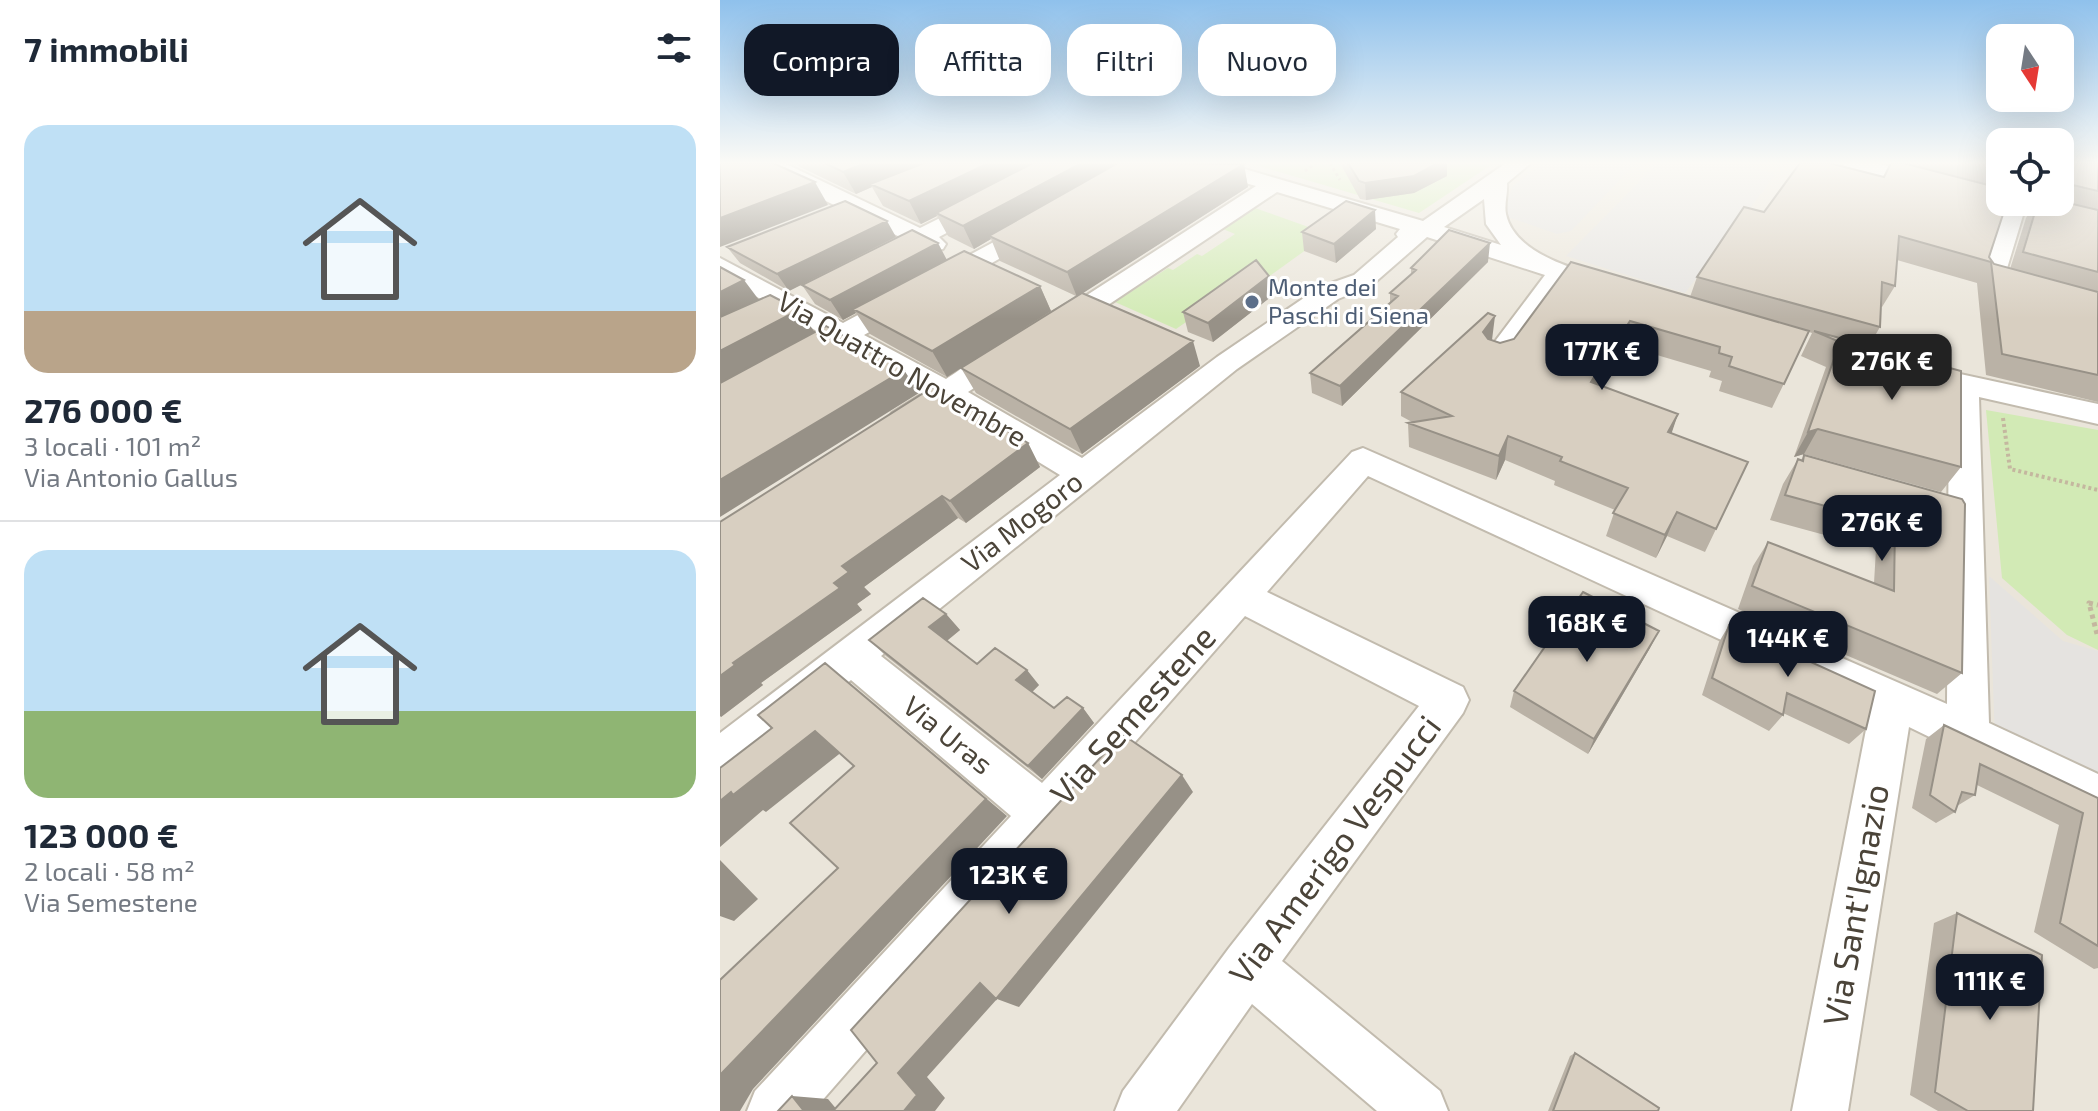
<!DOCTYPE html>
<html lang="it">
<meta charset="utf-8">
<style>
body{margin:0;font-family:"Exo 2",sans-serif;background:#f6f6f7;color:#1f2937;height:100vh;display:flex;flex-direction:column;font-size:30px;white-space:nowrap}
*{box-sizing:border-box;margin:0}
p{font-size:26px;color:#747a83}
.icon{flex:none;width:44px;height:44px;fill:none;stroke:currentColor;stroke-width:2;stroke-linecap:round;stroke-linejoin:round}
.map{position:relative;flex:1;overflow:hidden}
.sheet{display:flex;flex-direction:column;background:#fff;width:720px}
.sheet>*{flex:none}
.guide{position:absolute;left:24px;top:24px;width:760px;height:72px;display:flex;gap:16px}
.needle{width:52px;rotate:168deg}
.fabs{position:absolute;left:1266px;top:24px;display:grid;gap:16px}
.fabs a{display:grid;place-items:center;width:88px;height:88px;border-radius:16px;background:#fff;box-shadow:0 8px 32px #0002;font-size:40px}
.price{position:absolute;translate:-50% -68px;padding:0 18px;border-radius:16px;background:#111827;color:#fff;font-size:26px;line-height:52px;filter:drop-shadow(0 2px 4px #0008)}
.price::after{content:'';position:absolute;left:50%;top:48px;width:24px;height:18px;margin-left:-12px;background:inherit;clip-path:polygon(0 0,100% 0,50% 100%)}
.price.selected{background:#222;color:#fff}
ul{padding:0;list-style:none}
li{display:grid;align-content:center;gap:16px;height:424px;padding:0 24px}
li+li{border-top:2px solid #e0e1e3}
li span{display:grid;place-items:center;height:248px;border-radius:24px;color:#555}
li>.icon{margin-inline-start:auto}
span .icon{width:144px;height:144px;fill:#fffc;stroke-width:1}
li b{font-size:34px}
h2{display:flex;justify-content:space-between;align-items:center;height:96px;padding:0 24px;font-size:34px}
.chip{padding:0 28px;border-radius:24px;background:#fff;box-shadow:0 8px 32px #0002;font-size:28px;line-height:72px}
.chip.selected{background:#111827;color:#fff}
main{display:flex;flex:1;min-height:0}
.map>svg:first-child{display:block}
.residential{fill:#eae5da}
.green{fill:#d2eab5}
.parking{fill:#e5e3e0}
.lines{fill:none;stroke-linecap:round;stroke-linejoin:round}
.minor-casing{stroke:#c2bbae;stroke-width:4}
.path-far2{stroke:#c4b79f;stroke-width:3;stroke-dasharray:3 3;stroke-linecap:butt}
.path-far1{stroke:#c4b79f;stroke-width:4;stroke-dasharray:3 3;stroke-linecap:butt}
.path{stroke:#c4b79f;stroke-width:5;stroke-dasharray:4 4;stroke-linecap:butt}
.minor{fill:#fff;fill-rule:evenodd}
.wall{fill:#bab2a6}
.shaded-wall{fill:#979187}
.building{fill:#d8cfc1;stroke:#979187;stroke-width:2}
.service-dot{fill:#5c6f8a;stroke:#fff;stroke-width:3}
.labels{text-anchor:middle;stroke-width:6;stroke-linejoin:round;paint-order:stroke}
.far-service-label{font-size:24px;fill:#4e5e75;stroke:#fff;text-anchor:start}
.street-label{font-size:28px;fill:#4b4439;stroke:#fff}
.near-street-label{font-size:34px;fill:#4b4439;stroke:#fff}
</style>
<main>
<section class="sheet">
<h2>7 immobili<svg class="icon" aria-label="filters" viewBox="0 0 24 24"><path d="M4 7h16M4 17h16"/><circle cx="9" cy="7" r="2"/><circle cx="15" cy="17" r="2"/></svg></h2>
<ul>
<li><span style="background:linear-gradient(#bfe0f5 75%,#b9a48a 0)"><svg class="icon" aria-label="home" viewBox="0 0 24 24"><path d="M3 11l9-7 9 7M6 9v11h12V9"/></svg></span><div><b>276 000 €</b><p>3 locali · 101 m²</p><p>Via Antonio Gallus</p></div></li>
<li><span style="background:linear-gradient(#bfe0f5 65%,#8fb573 0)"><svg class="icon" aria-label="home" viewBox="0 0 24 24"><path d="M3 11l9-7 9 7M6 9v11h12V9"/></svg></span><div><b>123 000 €</b><p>2 locali · 58 m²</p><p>Via Semestene</p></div></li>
</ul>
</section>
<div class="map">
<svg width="1378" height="1111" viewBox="0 0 1378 1111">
<rect width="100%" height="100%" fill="#f6f3ec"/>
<!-- residential -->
<path class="residential" d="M0,163H1280V202H1340L1378,163V1111H0Z"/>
<!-- green -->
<path class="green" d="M529,163H774L699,213Z
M535,208L608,234L512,303L469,320L456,329L395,302L448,268L453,270L477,254L482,256L515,234L503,229Z
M1266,410L1378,430V650L1347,635L1282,578Z"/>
<!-- parking -->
<path class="parking" d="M822,163H916L851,231L837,234L785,216L786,203L793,186Z
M938,163H1015L1056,174L965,293L846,256Z
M1269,576L1343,641L1378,651V785L1275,739Z"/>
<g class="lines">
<defs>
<path id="minor" d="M36,163H64L200,228L330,163H357L219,237L226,244L223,249L214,251L201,247L171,262H153L150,257L153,252L182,238L38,168Z
M469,163H504L703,221L786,163H811L787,183C788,193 784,204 786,214C795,257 865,272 900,282L904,288L900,294L891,296L846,282L788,362L778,365L768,362L764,356L825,275L707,237L652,285L618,299L517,369L161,656L322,783L632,452L643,448L1227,704L1229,390L1184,380L1179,373L1184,366L1194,364L1378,404V424L1259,397L1269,723L1378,774V819L1189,727L1128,1111H1072L1150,709L648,476L547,592L743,687L749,700L743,713L562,961L720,1091L728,1111H657L532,1004L457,1111H395L403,1091L509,948L699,706L525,616L93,1111H27L35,1091L291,816L131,680L15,774L0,780V733L340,475L227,406C209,417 193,433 172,427L168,420L172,413L204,393L123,346L11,409L0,412V389L102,334L0,276V258L123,323L309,223H325L329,228L325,233L144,335L226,379C246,367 274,340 298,347L302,353L298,359L248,392L362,458L497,357L600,287L634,275L678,237L676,234L680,229L557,192L382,309L345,330L335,332L325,330L321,324L325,318L364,297L536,186L471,168ZM764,199L766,224L781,245L724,227Z
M1122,163H1157L1220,180L1223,185L1212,192L1124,168Z
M1285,202H1307L1285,275L1378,301V317L1262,284L1258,279Z"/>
</defs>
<!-- minor casing -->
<use href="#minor" class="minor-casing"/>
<!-- path-far2 -->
<path class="path-far2" d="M610,163L620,180
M585,171L596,163"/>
<!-- path-far1 -->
<path class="path-far1" d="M1283,418L1290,469L1378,490"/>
<!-- path -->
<path class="path" d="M1377,634L1369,603L1378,605"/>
<!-- minor -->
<use href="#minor" class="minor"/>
</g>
<!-- wall -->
<path class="wall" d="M72,163H523L528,187L362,293L480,366L362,454L256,393L241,368L227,377L150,334L136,313L123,320L95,304L82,285L227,259L320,286L331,311L356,296L280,261L271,239L254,249L228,236L217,216L201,224L163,206L152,187L136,194Z
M620,163H727V176L694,193L646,200L640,199Z
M1171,163H1280V202L1269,257L1274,264L1290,269L1306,218L1316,202H1340V163H1378V402L1266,375L1257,283L1177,260L1175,286L1162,307H1161L1160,327L1149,346L1241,467L1221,492L1084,454L1074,457L1106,367L1081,356L1092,333L1089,332L1052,408L999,391L1002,381L989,377L991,371L903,345L879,385L958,414L951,433L996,529L985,552L947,536L936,558L886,536L895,510L834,485L835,481L785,460L776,480L689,447L688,423L692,422L681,416V392L772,340L780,343L970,297L977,277L1044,212L1164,177Z
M656,229L616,263L584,251L582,232Z
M176,237L69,291L20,263L7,247Z
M768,262L622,406L592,393L590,373L670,303V293L691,274V268Z
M552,296L493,342L468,332L463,312Z
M308,443L320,467L246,523L238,518L144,587L151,594L137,604L142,610L41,683L43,685L1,717L0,522Z
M1084,455L1242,499V673L1217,694L1018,609L1033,566L1048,542L1154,583L1156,549L1050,520L1063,484L1078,459L1081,460Z
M226,614L240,630L227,641L257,664L319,685L312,692L334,708H363L374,723L322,779L166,656L149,640Z
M1009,625L1146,729L1129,744L1063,713V715L1049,731L982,695L999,642Z
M930,648L868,754L790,707L794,691Z
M1224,725L1378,798V968L1374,969L1314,932L1339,825L1257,785L1255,795L1237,806L1235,812L1216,823L1192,808L1206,739Z
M1237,913L1313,1111H1218L1190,1095L1214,923Z
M855,1053L938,1111H828L850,1056Z"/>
<!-- shaded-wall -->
<path class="shaded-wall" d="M145,163H214L150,184L152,187L136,194L123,172Z
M269,163H323L216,213L217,216L201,224L189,201Z
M362,163H410L269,236L271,239L254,249L243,226Z
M718,163H727V176L694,193L646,200L645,183Z
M524,164L528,187L357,297L347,272Z
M95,182L108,205L0,247V218Z
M655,210L656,229L616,263L614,244Z
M167,221L176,237L69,291L57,274Z
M218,243L228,262L133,309L136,313L123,320L110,300Z
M770,243L768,262L622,406L620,386Z
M549,276L552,296L493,342L488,323Z
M24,280L42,304L0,325V292Z
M320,286L331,311L227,377L212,351Z
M79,310L96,334L0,386V351Z
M775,316L772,340L761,356L763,332Z
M910,321L903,345L865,406L871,382Z
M473,341L480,366L362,454L350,429Z
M184,370L199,393L0,517V480Z
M958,414L950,438L948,432Z
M1098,429L1084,454L1074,457L1088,432Z
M788,436L785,460L776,480L779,456Z
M308,443L320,467L246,523L230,501Z
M222,496L238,518L144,587L151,594L137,604L142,610L41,683L43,685L1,717L0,716V676L13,663L114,583L122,566Z
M957,512L947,536L936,558L945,535Z
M226,614L240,630L224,643L209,627Z
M939,631L930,648L868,754L874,739Z
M307,670L319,685L309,695L296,680Z
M131,684L287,816L33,1089L20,1111H0V1075L266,799Z
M363,708L374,723L322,779L308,766Z
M95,731L123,751L46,812L43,810L0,847V801L12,778Z
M462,775L473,792L299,1007L277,999L207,1077L225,1098L215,1111H184L178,1073L260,983Z
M0,860L38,899L14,921L0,916Z
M72,1096L108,1099L118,1111H84Z"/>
<!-- building -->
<path class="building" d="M0,163H53L95,182L0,218Z
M105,163H145L123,172Z
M204,163H269L189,201L150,184Z
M313,163H362L243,226L216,213Z
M398,163L524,164L347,272L269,236Z
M628,163H718L694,176L645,183L639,181Z
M1080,163H1109L1164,177L1171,163H1183L1280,188V202H1287L1269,257L1274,264L1378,292V375L1282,354L1271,262L1179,236L1175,286L1162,282L1160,327L977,277L1024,207L1044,212Z
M1264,163H1280V167Z
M1340,163H1378V191L1340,182Z
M125,201L167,221L57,274L7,247Z
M626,201L655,210L614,244L582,232Z
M1340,201L1378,210V272L1303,252L1318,202Z
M192,230L218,243L110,300L82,285Z
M729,230L770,243L620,386L590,373L678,296L670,293L696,270L691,268Z
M244,251L320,286L212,351L133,309Z
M536,260L549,276L488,323L463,312Z
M851,262L1089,331L1064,384L1009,366L1012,357L999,353L1000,347L910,321L871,382L958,414L948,432L1028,462L996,529L957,512L945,535L893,513L908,488L840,461L842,457L788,436L779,456L688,423L732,416L681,392L768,313L775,316L763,332L768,339L780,343L794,339Z
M0,267L24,280L0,292Z
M362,293L473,341L350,429L241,368Z
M50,295L79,310L0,351V317Z
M106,326L184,370L0,480V383Z
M1094,331L1241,371V467L1098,429L1088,432L1120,342Z
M213,387L308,443L230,501L222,496L122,566L129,572L114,583L120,588L13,663L15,665L0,676V522Z
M1084,455L1242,499L1245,504L1242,673L1032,586L1048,542L1174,591L1175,525L1065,495L1078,459L1083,461Z
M863,592L939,631L874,739L794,691Z
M203,598L226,614L209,627L257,664L275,648L307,670L296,680L334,708L347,697L363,708L308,766L149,640Z
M1009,625L1155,691L1146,729L1067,693L1063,715L992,678Z
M105,663L266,799L0,1075V980L118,868L70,823L134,766L95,731L13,795L11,792L0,801V768L52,728L38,715Z
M1224,725L1378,798V946L1340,923L1363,813L1260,764L1255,795L1242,792L1235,812L1210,795Z
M402,734L462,775L276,999L260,983L178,1073L197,1095L184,1111H113L157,1063L131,1030Z
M1237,913L1322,955L1313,1111H1248L1215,1092Z
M855,1053L939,1108L938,1111H833Z
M72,1096L84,1111H58Z"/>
<!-- sky -->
<linearGradient id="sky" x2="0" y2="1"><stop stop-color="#8fc1ec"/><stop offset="0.51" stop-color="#fbfaf6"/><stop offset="1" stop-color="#fbfaf6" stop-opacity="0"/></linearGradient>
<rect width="1378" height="319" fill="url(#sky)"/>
<!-- markers -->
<circle class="service-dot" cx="532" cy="302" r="8"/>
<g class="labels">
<!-- far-service labels -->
<g class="far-service-label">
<text x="548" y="296">Monte dei<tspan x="548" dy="28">Paschi di Siena</tspan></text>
</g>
<!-- street labels -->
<g class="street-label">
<text transform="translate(182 369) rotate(30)" y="10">Via Quattro Novembre</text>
<text transform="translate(302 522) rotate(-38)" y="10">Via Mogoro</text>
<text transform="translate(228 735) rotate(39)" y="10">Via Uras</text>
</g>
<!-- near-street labels -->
<g class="near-street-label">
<text transform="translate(413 715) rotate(-48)" y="12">Via Semestene</text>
<text transform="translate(615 850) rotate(-53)" y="12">Via Amerigo Vespucci</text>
<text transform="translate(1136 905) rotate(-80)" y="12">Via Sant'Ignazio</text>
</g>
</g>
</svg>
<div class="fabs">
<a><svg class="needle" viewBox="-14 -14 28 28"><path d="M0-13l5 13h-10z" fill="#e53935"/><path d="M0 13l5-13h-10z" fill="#747a83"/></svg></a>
<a><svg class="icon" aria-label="locate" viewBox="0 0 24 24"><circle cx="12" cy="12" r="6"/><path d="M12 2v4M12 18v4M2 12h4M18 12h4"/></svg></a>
</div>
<b class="price" style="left:882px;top:392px">177K €</b>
<b class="price selected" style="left:1172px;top:402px">276K €</b>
<b class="price" style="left:1162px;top:563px">276K €</b>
<b class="price" style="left:867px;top:664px">168K €</b>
<b class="price" style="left:1068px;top:679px">144K €</b>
<b class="price" style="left:289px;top:916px">123K €</b>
<b class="price" style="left:1270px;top:1022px">111K €</b>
<div class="guide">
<a class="chip selected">Compra</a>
<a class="chip">Affitta</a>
<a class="chip">Filtri</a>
<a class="chip">Nuovo</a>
</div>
</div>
</main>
